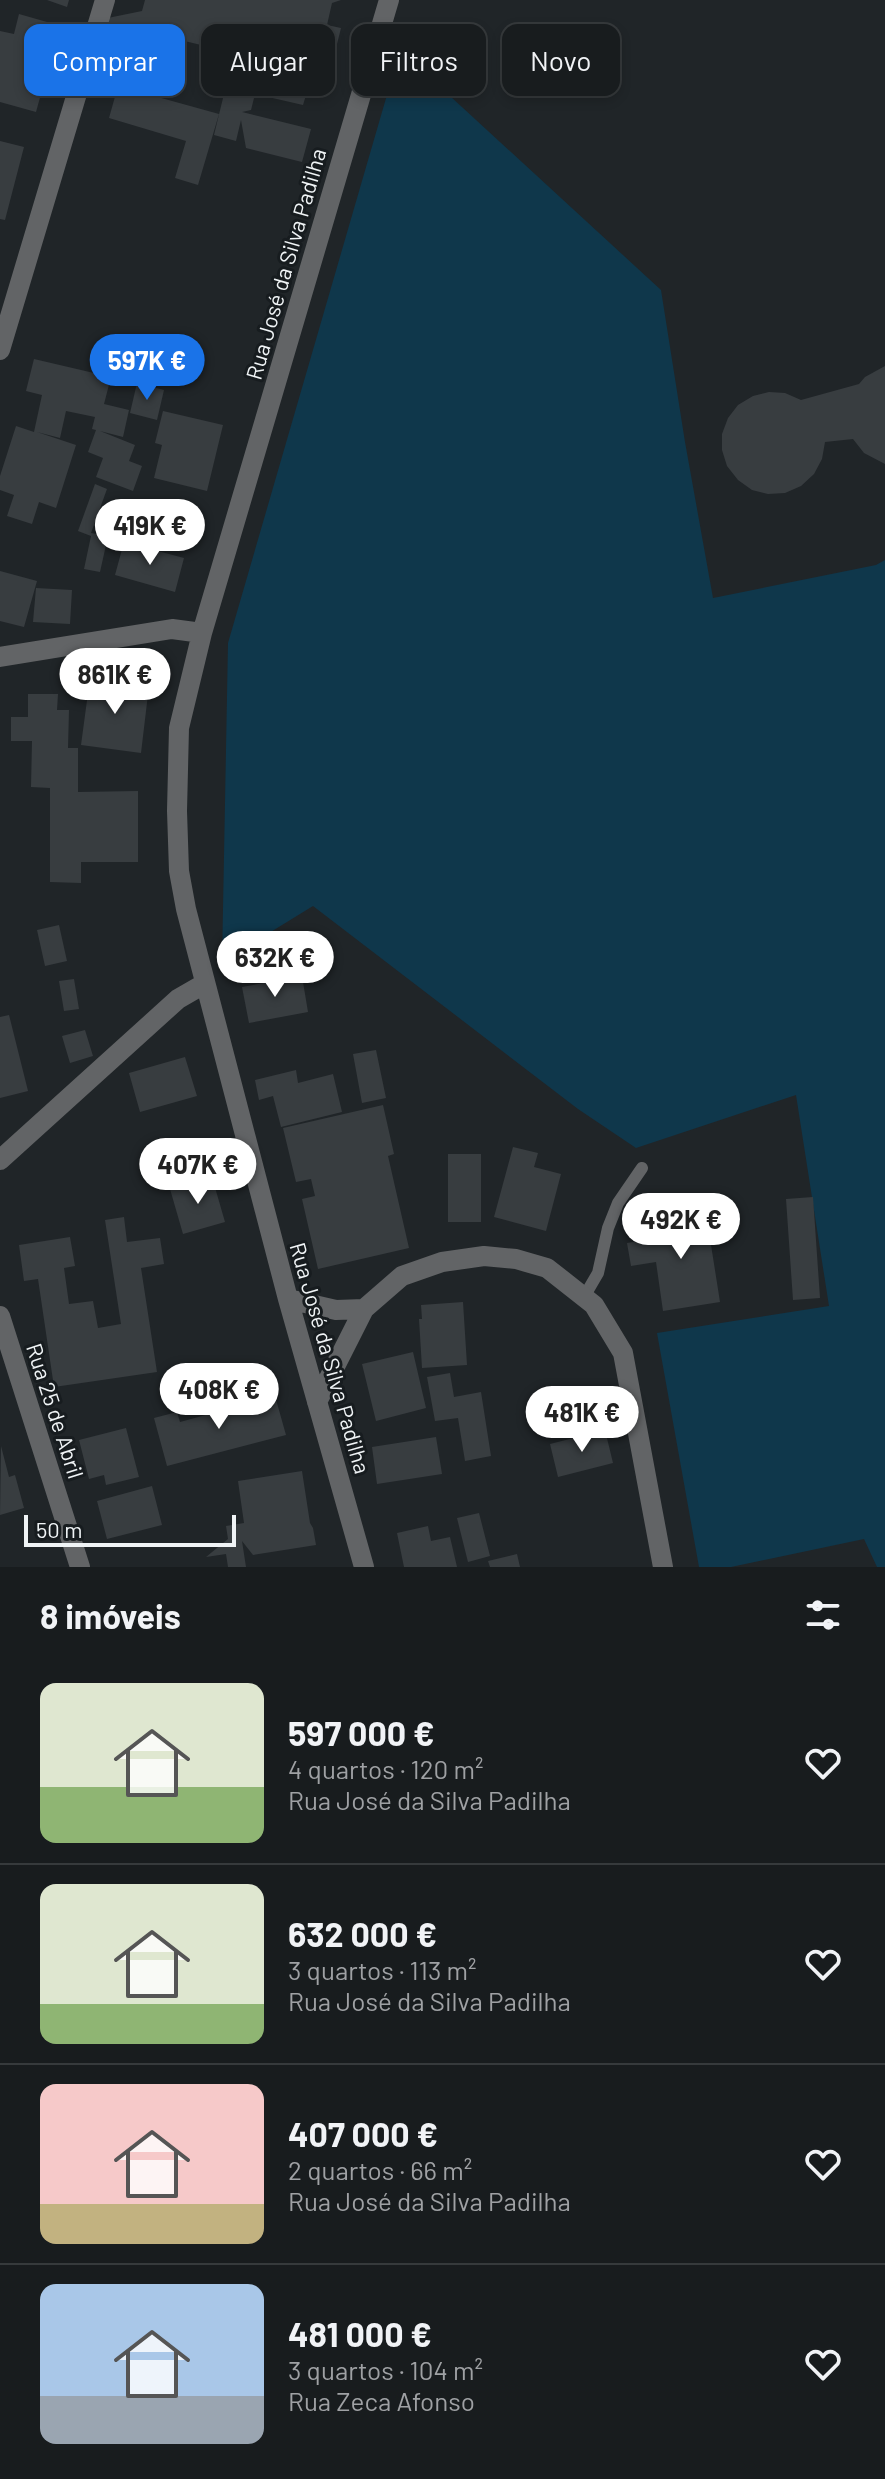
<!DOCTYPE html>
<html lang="pt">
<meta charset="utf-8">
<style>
body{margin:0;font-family:Barlow,sans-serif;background:#25292b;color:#f1f3f6;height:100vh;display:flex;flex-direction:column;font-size:30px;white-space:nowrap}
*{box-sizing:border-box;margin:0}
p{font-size:26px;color:#9fa1a4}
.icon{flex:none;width:44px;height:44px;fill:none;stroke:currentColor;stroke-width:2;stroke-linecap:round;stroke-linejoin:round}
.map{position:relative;height:1567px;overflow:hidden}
.panel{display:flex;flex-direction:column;background:#181c1e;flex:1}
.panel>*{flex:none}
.top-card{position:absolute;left:24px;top:24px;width:838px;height:72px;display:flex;gap:16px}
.scale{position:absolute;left:24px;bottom:20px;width:212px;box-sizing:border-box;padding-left:8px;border:4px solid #f0f4f6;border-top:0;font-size:22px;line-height:28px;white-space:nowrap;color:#f0f4f6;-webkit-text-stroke:6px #171c1f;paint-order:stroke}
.price{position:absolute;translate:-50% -68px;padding:0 18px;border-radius:28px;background:#fff;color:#222;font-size:26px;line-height:52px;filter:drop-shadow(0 2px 4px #0008)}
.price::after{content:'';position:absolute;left:50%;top:48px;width:24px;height:18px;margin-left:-12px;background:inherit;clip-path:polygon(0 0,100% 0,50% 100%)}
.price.selected{background:#1a73e8;color:#fff}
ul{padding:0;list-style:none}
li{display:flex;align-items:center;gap:24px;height:200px;padding:0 40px}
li+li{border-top:2px solid #363a3c}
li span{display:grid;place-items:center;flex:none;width:224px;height:160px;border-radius:16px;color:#555}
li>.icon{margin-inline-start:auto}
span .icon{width:96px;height:96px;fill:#fffc;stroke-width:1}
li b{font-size:34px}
h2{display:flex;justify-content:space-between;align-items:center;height:96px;padding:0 40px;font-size:34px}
.chip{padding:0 28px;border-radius:16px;background:#181c1e;box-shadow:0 4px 12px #0003,0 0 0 2px #363a3c;font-size:28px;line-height:72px}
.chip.selected{background:#1a73e8;color:#fff}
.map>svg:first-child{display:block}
.green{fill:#0f374b}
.building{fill:#383d40}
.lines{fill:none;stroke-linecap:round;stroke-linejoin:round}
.lane{stroke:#626466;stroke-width:12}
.street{stroke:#626466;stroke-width:20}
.labels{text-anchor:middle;stroke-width:6;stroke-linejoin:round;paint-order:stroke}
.street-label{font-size:22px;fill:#f0f4f6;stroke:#171c1f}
</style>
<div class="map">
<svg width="885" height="1567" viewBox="0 0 885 1567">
<rect width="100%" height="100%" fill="#202528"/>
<!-- green -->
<path class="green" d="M400,50L661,290L685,442L713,598L876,565L885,560V1567H877L864,1539L731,1567H699L657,1333L829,1306L796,1095L636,1148L578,1109L313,906L222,962L228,643Z"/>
<!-- building -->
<path class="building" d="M47,0H69L67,7Z
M145,0H341L332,3L327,25L341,28L324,96L307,92L303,105L255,94L251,110L242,112L311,129L302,162L246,148L241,120L236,141L214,135L234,53L98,20L142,11Z
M19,14L47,22L41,43L54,47L36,112L0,102V31L14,34Z
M118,86L219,114L198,185L175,178L186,141L109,118Z
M0,141L24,147L5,220L0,219Z
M148,348L168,351L163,385L143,381Z
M34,359L111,377L104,404L129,410L123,437L100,431L135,445L129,461L142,466L133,491L96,477L103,458L88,452L96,430L92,429L95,417L66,411L60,438L37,432L76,445L56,508L39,502L32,524L7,516L14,495L0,490V476L16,426L34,432L42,395L26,391Z
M885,366V464L864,453L853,439L825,442L822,459L814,474L801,486L785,493L768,494L752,490L738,480L727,466L722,450V434L728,418L738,405L753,396L769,392L785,393L801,400L859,384L865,377Z
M137,383L164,390L157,420L130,413Z
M163,411L223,425L207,491L154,478L162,445L155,443Z
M95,484L107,489L91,533L108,536L100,572L84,569L91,536L78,531Z
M124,542L184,558L175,592L115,575Z
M0,571L37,581L24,627L0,621Z
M36,588L72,590L70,624L33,622Z
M90,678L149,686L141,753L81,745Z
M28,694H58L57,710H69L68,748H78V792L138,791V862H81V883L50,882V788L31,787L32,741H11V717H28Z
M59,925L67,961L45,966L37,930Z
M302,976L308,1012L249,1023L242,987Z
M74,979L79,1009L64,1011L59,981Z
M9,1015L28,1091L0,1098V1017Z
M85,1030L93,1056L70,1063L62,1036Z
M376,1050L386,1098L362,1103L353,1054Z
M185,1057L197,1096L140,1112L129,1073Z
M296,1070L298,1083L333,1074L342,1112L281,1127L273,1096L259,1100L255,1080Z
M383,1105L394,1154L388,1156L409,1248L318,1269L302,1199L315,1196L311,1179L296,1182L283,1128Z
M513,1147L538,1153L534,1167L561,1174L546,1231L494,1217Z
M448,1154H481V1222H448Z
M212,1177L225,1222L183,1234L170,1189Z
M813,1197L820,1298L793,1300L786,1199Z
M706,1213L720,1302L663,1311L656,1262L631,1266L627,1243L657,1238L654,1221Z
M124,1217L127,1242L160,1238L164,1264L141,1268L157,1372L54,1387L38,1279L24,1281L19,1245L70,1237L75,1266L64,1268L69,1304L93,1301L98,1328L121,1324L105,1220Z
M463,1302L467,1365L422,1368L419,1319H422L421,1305Z
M413,1352L426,1408L376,1421L362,1364Z
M450,1373L454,1397L481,1392L491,1456L465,1461L458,1418L435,1421L427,1377Z
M275,1396L286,1435L167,1466L154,1418L177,1412L180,1422Z
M126,1428L139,1477L106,1485L104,1475L89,1479L79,1440Z
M605,1430L613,1463L558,1477L550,1444Z
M436,1437L442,1474L377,1484L372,1447Z
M1,1446L9,1477L15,1475L24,1508L0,1515Z
M302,1471L310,1523L313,1528L316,1545L253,1555L242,1541L246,1567H228L226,1554L206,1557L228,1539L226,1526L244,1523L238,1481Z
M152,1486L162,1525L107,1539L97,1501Z
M479,1513L490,1556L468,1562L457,1518Z
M428,1526L431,1541L450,1537L457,1567H404L397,1533Z
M517,1554L520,1567H490L488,1561Z"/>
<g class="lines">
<!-- lane -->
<path class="lane" d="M584,1297L598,1273L608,1228L618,1203L642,1168"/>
<!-- street -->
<path class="street" d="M0,350L105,0
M0,657L172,629L202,633
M0,1160L178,999L204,984
M288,1299L336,1310L364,1309
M0,1316L80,1567
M317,1402L364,1309L402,1276L442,1262L484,1256L516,1259L547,1268L594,1305L623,1353L663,1567
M364,1567L288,1299L186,909L179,871L177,811L179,728L202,633L389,0"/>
</g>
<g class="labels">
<!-- street labels -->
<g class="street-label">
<text transform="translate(286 264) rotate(-74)" y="8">Rua José da Silva Padilha</text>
<text transform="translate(330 1358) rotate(74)" y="8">Rua José da Silva Padilha</text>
<text transform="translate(55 1411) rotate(72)" y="8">Rua 25 de Abril</text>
</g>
</g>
</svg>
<div class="scale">50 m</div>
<b class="price selected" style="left:147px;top:402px">597K €</b>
<b class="price" style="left:150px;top:567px">419K €</b>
<b class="price" style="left:115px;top:716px">861K €</b>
<b class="price" style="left:275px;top:999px">632K €</b>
<b class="price" style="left:198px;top:1206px">407K €</b>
<b class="price" style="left:681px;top:1261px">492K €</b>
<b class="price" style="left:219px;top:1431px">408K €</b>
<b class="price" style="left:582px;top:1454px">481K €</b>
<div class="top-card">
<a class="chip selected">Comprar</a>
<a class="chip">Alugar</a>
<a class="chip">Filtros</a>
<a class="chip">Novo</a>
</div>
</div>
<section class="panel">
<h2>8 imóveis<svg class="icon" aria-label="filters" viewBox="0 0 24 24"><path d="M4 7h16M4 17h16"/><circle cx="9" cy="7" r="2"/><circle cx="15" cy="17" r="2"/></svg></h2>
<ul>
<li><span style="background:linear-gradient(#dfe7d0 65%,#8fb573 0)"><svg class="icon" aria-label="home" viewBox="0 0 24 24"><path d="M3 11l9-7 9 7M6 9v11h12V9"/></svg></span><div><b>597 000 €</b><p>4 quartos · 120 m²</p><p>Rua José da Silva Padilha</p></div><svg class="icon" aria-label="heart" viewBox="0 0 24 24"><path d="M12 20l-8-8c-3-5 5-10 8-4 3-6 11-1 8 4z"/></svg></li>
<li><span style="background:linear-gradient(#dfe7d0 75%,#8fb573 0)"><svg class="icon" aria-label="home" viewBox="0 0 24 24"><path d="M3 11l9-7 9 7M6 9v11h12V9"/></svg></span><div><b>632 000 €</b><p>3 quartos · 113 m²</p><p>Rua José da Silva Padilha</p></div><svg class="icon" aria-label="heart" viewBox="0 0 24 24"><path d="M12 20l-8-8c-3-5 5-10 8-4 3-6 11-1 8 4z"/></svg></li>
<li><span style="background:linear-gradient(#f6c9c9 75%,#c2b280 0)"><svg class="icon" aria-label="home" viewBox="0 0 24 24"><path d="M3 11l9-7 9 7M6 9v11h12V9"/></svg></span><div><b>407 000 €</b><p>2 quartos · 66 m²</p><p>Rua José da Silva Padilha</p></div><svg class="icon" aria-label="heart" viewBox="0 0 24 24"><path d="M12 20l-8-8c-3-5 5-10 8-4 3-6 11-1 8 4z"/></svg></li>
<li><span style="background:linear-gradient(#a9c7e8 70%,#9aa5b1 0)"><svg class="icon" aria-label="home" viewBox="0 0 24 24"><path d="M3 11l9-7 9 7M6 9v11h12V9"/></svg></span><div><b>481 000 €</b><p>3 quartos · 104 m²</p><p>Rua Zeca Afonso</p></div><svg class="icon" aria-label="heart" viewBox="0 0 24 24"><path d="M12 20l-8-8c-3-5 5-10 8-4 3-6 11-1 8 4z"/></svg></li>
</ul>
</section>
